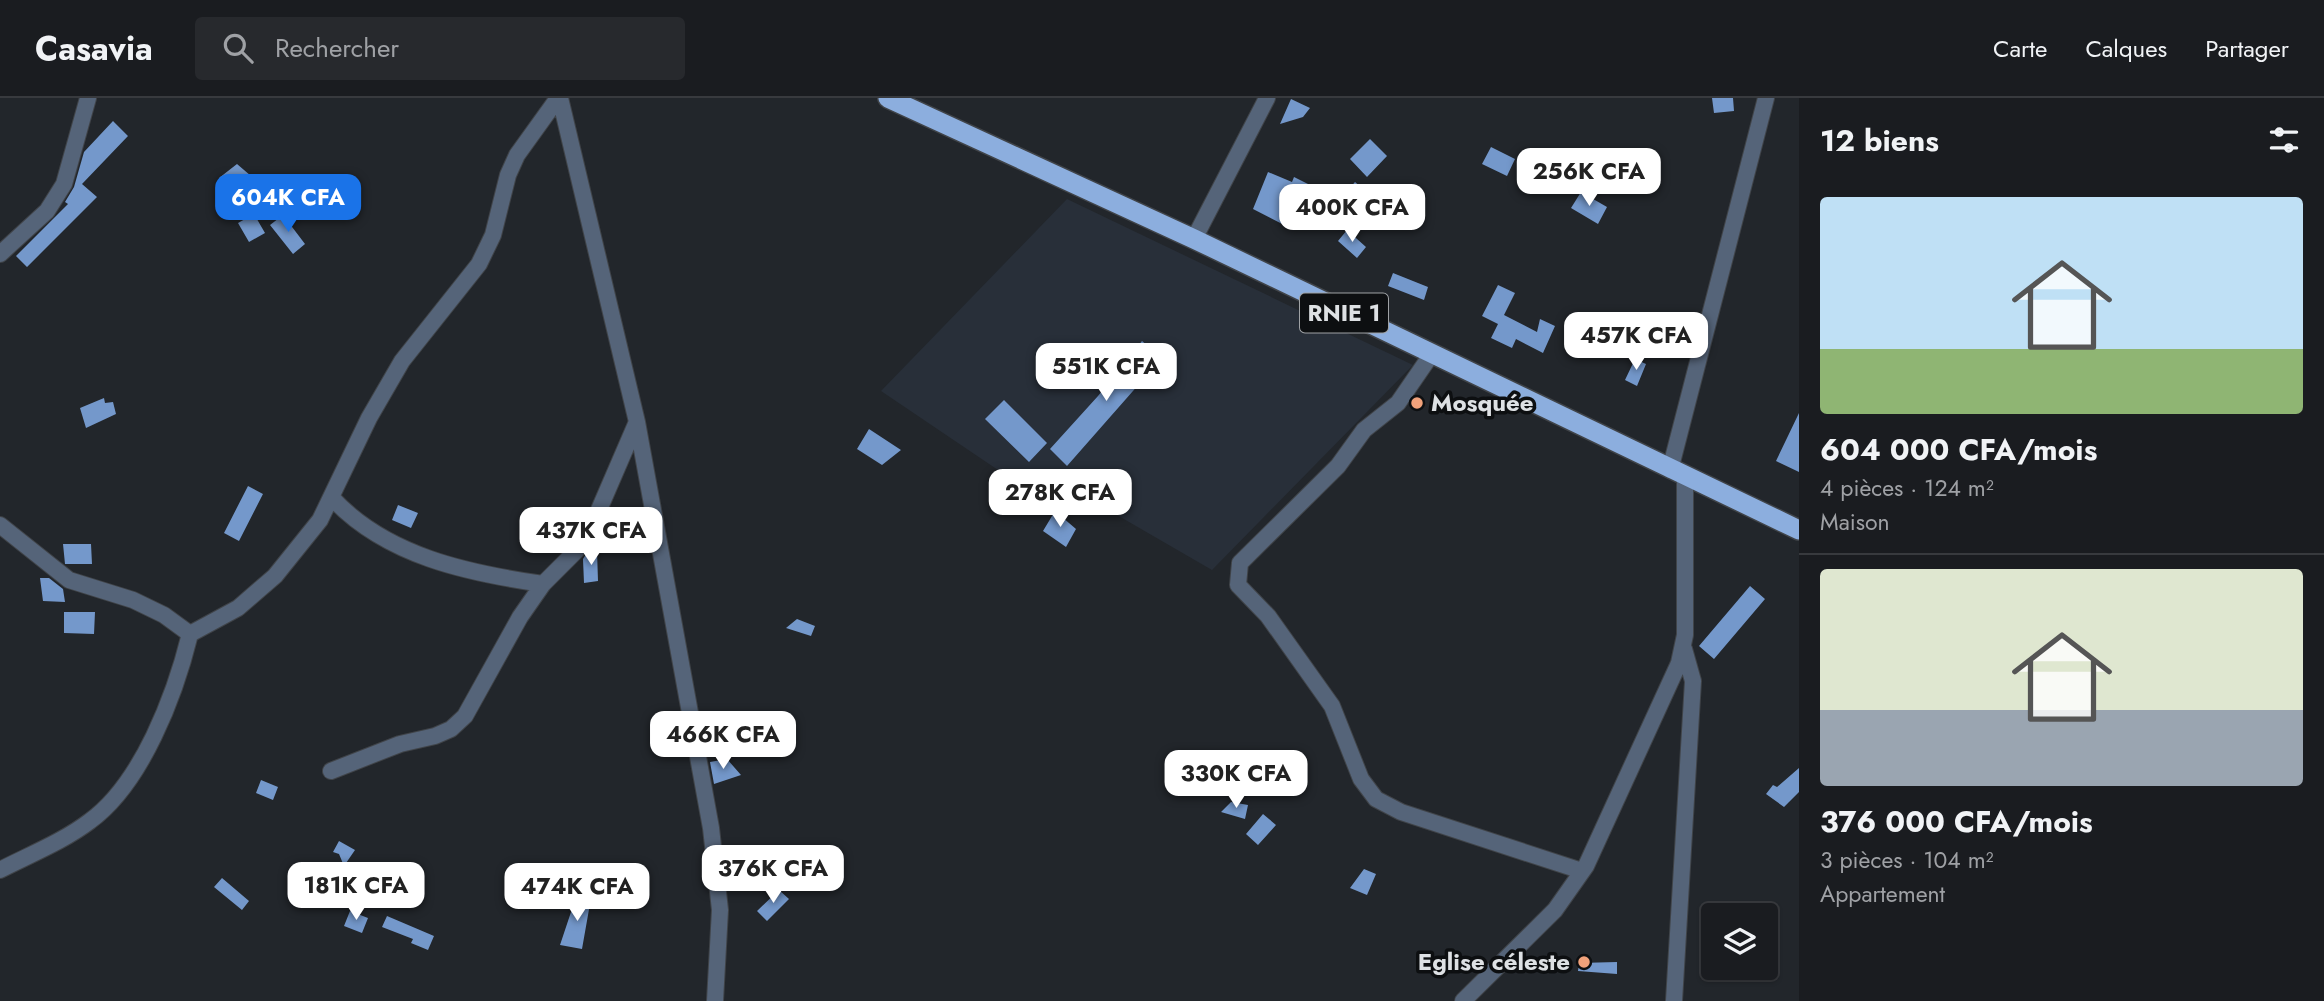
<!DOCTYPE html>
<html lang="fr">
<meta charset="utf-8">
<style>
body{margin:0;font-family:Jost,sans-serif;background:#27292d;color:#f1f3f6;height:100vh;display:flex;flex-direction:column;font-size:26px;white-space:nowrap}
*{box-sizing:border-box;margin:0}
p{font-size:23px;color:#9fa1a5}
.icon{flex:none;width:38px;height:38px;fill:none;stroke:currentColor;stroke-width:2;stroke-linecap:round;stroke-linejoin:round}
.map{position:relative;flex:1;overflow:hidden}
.details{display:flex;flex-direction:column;background:#1a1c20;width:525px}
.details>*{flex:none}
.controls{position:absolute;left:1701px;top:805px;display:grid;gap:14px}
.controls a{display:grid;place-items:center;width:77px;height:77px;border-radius:7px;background:#1a1c20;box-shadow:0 2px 5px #0004,0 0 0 2px #383a3e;font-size:35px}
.price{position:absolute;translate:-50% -60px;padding:0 16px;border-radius:14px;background:#fff;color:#222;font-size:23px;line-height:46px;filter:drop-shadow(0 2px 4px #0008)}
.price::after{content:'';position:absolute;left:50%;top:42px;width:21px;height:16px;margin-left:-10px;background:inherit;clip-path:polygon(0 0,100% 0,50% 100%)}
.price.selected{background:#1a73e8;color:#fff}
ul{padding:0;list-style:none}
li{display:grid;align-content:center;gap:14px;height:371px;padding:0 21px}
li+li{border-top:2px solid #383a3e}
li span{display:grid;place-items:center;height:217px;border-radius:7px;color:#555}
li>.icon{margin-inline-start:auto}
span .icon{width:126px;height:126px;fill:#fffc;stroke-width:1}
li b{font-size:30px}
h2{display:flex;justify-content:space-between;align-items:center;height:84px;padding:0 21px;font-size:30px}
header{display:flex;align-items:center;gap:42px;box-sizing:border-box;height:98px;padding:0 35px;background:#1a1c20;border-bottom:2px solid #383a3e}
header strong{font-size:33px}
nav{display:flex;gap:38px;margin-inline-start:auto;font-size:24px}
.search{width:490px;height:63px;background:#27292d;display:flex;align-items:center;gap:18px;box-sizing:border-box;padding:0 24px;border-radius:7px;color:#9fa1a5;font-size:26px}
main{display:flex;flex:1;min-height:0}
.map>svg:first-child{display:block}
.built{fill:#282f39}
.building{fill:#7498cb}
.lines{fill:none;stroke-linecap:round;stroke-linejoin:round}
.minor-casing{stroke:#404449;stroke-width:18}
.trunk-casing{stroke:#404449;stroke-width:22}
.minor{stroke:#556479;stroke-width:16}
.trunk{stroke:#8caede;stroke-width:19}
.poi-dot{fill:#f1a27b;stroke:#0d0f11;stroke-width:2.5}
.labels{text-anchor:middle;stroke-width:7;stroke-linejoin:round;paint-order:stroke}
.shield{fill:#0d0f11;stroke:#9fa2a5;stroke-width:2}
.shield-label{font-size:23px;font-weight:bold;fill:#dee1e4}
.poi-label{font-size:24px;font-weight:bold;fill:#dee1e4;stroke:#0d0f11;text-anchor:start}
</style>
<header>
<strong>Casavia</strong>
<div class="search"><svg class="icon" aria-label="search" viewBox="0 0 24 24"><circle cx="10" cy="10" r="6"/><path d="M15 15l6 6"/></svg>Rechercher</div>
<nav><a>Carte</a><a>Calques</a><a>Partager</a></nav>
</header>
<main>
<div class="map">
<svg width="1799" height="903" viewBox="0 0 1799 903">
<rect width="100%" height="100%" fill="#22262b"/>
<!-- built -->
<path class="built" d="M1067,101L1413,267L1212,472L1072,391L1053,409L881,293Z"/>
<!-- building -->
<path class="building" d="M1712,0H1733L1734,13L1714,15Z
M1291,1L1310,10L1303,19L1280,26Z
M113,23L128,38L82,86L97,99L27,169L16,158L68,106L65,104L74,89L84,54Z
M1370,41L1387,58L1367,79L1350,61Z
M1491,49L1515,61L1507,78L1482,66Z
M237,66L257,83L237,101L219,80Z
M1268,74L1292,84L1294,79L1310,87L1290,130L1253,111Z
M343,76L351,88L335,98L328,86Z
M1355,84L1393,117L1382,129L1342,99Z
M1581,94L1607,109L1598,126L1571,110Z
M254,116L265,135L249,144L238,125Z
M283,117L305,146L293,156L270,127Z
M1347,132L1366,149L1357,160L1338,143Z
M1393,175L1428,189L1424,202L1388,188Z
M1498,187L1515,195L1504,217L1537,234L1540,221L1555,228L1543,255L1516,241L1512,250L1491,240L1498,226L1482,218Z
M1142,243L1162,260L1067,368L1050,351L1098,298Z
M1635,261L1646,266L1637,288L1625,282Z
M104,300L105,305L113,304L116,316L86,330L80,310Z
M1004,302L1047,345L1029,364L985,321Z
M1799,315V374L1776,363Z
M869,331L901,352L882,367L857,351Z
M248,388L263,396L239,443L224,435Z
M398,407L418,415L411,430L392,422Z
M1055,413L1076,431L1066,449L1043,433Z
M63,446H91L92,466H65Z
M588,453H597L598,483L584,485L583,461Z
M40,480H49L63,491L65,504L43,503Z
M1750,488L1765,501L1714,561L1699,548Z
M64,514H95L94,536L64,535Z
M797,521L815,528L811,538L786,530Z
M1289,659L1307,668L1303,679L1283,672Z
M727,661L741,677L714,686L710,664Z
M1799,670V694L1784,709L1766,696L1773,687L1777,689Z
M261,682L278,689L273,702L256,695Z
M1231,704L1248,707L1245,721L1221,714Z
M1263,716L1276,727L1258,747L1246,736Z
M339,743L355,752L344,768L339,756L333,754Z
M1364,771L1376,776L1367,797L1350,790Z
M222,780L249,803L242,812L214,789Z
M779,792L789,801L767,823L757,813Z
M577,796L591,800L582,851L560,847Z
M350,813L368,820L362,835L344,828Z
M387,818L434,838L428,852L411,845L413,841L382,829Z
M1617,864V876L1578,873L1579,865Z"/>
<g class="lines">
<defs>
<path id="minor" d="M560,0L637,324L711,730L720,812L715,903
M1194,141L1267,0
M0,156L47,113L64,86L88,0
M1431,257L1398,305L1364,332L1338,368L1240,465L1238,487L1268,518L1332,608L1361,681L1376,701L1401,714L1582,773
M1670,372L1766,0
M332,400C386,458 467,475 543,486
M0,427L69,482L133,502L164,517L190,536
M331,673L400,646L435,638L451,631L465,618L520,519L543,486L577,452L595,421L636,326
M0,772C29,757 64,743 90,723C142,685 175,597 190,536L238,510L275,478L320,422L369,320L402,263L479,166L493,137L508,77L517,57L558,0
M1463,903L1555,812L1586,768L1679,565L1685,537V379
M1674,903L1693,583L1684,551"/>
<path id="trunk" d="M888,0L1194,141L1799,432"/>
</defs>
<!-- minor casing -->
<use href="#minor" class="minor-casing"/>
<!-- trunk casing -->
<use href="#trunk" class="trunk-casing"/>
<!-- minor -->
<use href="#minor" class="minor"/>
<!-- trunk -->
<use href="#trunk" class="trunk"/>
</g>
<!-- markers -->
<g class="poi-dot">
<circle cx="1417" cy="305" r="7"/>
<circle cx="1584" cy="864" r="7"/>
</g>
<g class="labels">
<!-- shield labels -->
<rect class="shield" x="1300" y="195.5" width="88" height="39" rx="5"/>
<g class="shield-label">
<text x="1344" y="223">RNIE 1</text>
</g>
<!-- poi labels -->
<g class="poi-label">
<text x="1431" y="313">Mosquée</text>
<text x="1570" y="872" text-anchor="end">Eglise céleste</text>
</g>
</g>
</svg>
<div class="controls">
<a><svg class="icon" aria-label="layers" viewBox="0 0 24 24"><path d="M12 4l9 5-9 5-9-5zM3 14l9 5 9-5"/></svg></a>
</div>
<b class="price" style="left:1589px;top:110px">256K CFA</b>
<b class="price selected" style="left:288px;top:136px">604K CFA</b>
<b class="price" style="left:1352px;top:146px">400K CFA</b>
<b class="price" style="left:1636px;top:274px">457K CFA</b>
<b class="price" style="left:1106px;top:305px">551K CFA</b>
<b class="price" style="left:1060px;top:431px">278K CFA</b>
<b class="price" style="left:591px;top:469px">437K CFA</b>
<b class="price" style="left:723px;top:673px">466K CFA</b>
<b class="price" style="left:1236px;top:712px">330K CFA</b>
<b class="price" style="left:773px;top:807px">376K CFA</b>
<b class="price" style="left:356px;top:824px">181K CFA</b>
<b class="price" style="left:577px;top:825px">474K CFA</b>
</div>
<section class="details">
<h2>12 biens<svg class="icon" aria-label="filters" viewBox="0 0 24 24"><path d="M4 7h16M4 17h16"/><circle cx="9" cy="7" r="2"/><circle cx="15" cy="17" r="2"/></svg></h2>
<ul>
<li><span style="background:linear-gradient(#bfe0f5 70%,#8fb573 0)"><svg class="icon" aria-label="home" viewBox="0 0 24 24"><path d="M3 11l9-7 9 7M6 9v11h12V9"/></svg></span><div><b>604 000 CFA/mois</b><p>4 pièces · 124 m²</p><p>Maison</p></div></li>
<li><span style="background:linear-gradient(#dfe7d0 65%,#9aa5b1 0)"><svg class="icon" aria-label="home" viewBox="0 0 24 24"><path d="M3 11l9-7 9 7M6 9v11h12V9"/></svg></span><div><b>376 000 CFA/mois</b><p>3 pièces · 104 m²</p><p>Appartement</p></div></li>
</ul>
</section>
</main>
